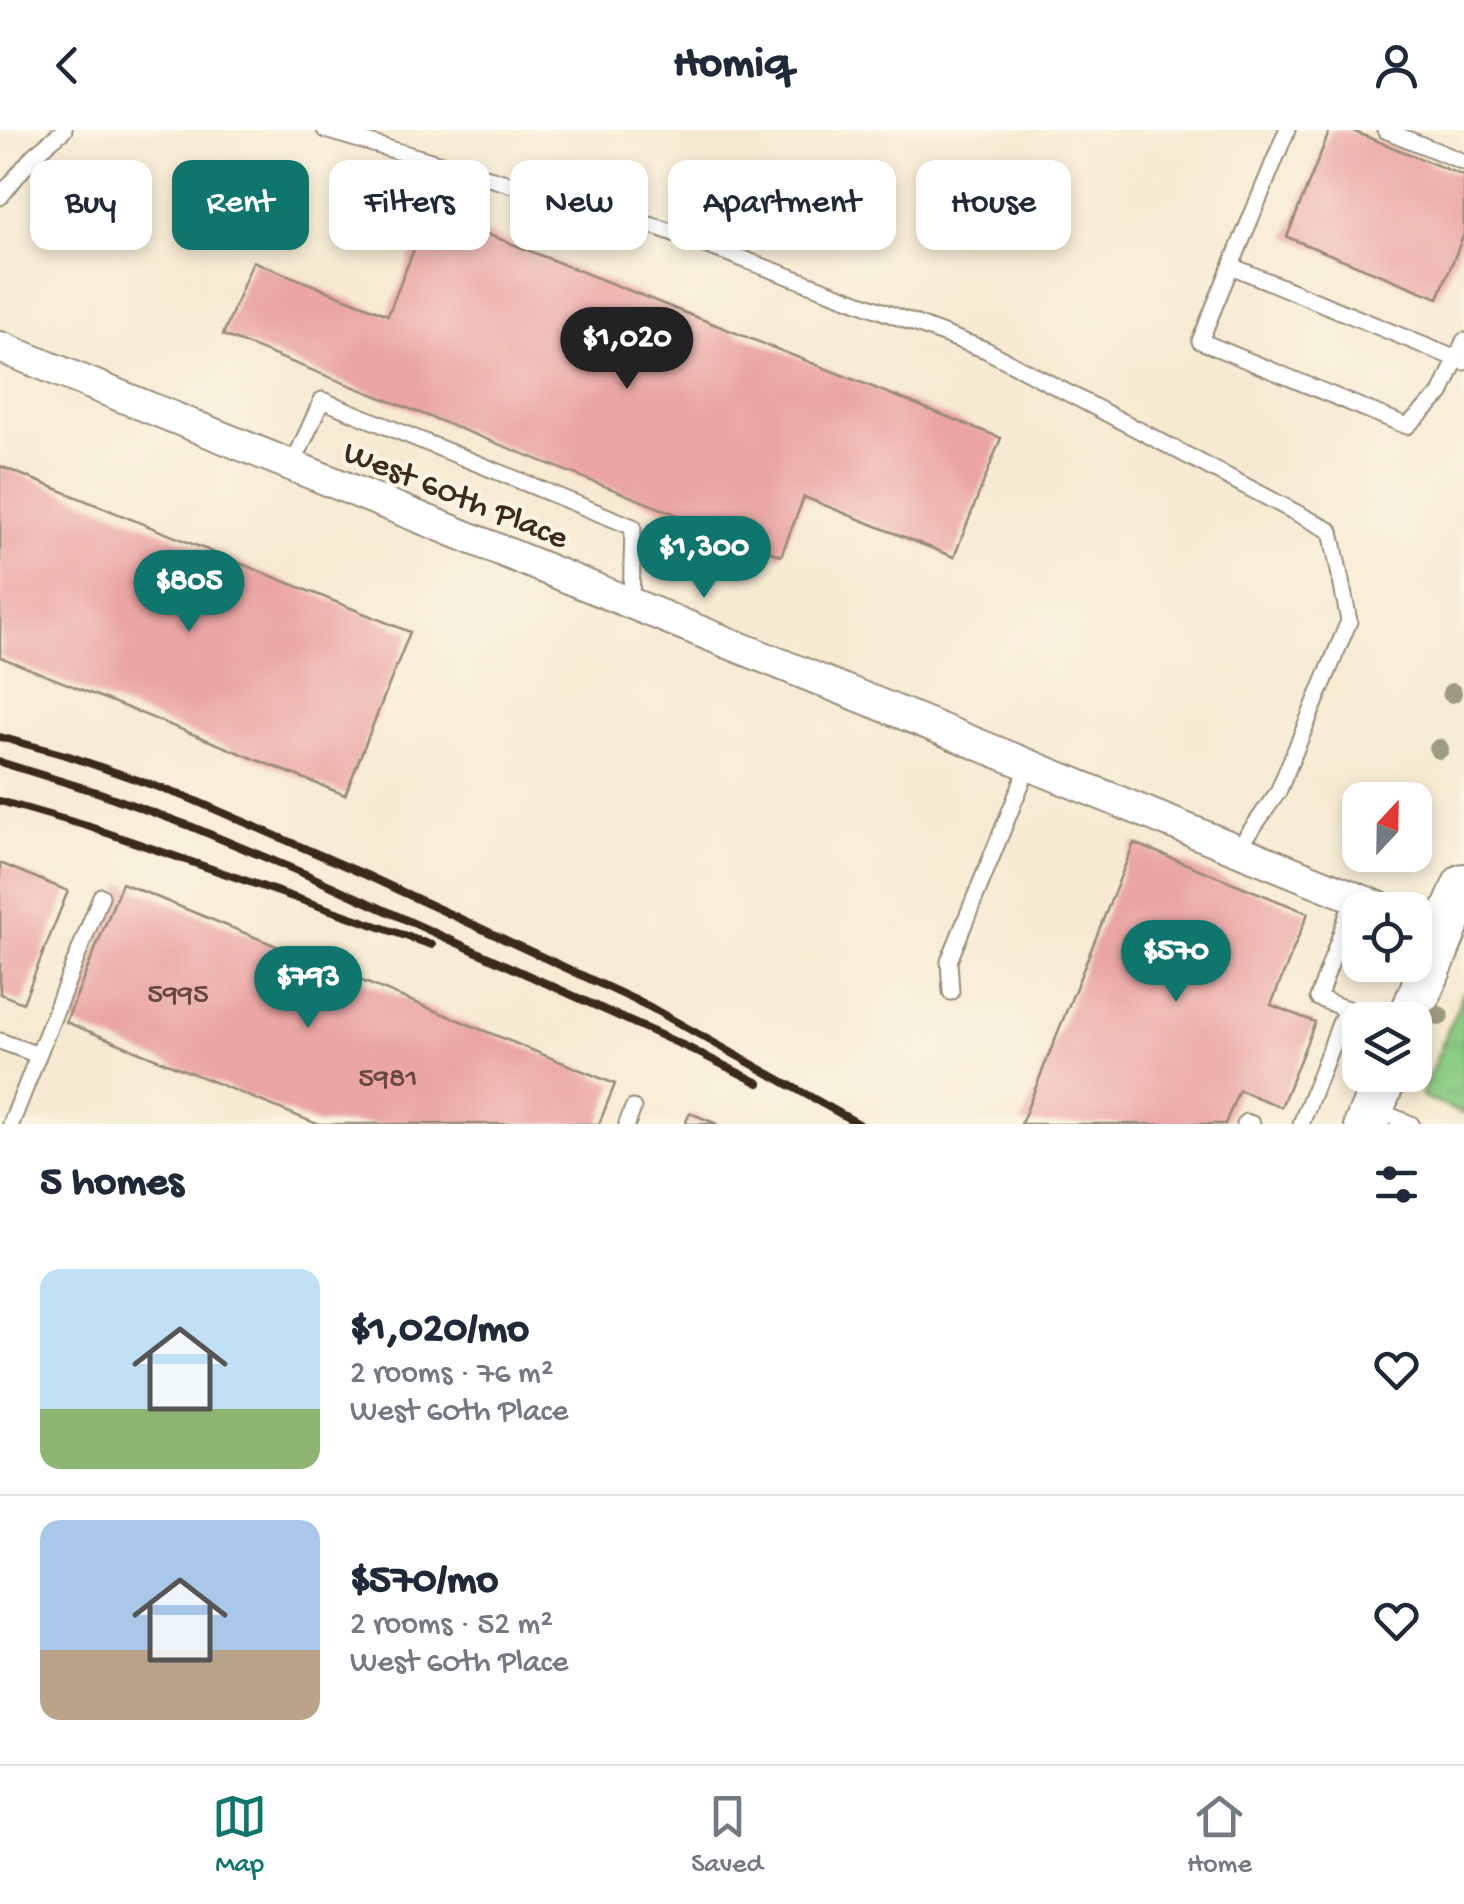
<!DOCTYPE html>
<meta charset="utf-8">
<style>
body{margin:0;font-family:"Gochi Hand",sans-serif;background:#f6f6f7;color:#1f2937;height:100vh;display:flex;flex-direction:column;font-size:38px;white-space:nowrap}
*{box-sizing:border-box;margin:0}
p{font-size:32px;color:#747a83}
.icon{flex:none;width:55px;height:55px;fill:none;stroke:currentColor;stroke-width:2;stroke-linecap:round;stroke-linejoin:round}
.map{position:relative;height:994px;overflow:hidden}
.side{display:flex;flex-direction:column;background:#fff;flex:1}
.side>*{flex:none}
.hud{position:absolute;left:30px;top:30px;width:1405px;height:90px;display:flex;gap:20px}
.needle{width:65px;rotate:22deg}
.buttons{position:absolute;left:1342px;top:652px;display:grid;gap:20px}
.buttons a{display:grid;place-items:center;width:90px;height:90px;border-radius:20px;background:#fff;box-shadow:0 5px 15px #0003;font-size:50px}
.price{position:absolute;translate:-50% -85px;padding:0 22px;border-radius:35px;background:#0f766e;color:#fff;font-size:32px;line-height:65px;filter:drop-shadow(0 2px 5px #0008)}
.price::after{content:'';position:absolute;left:50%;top:60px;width:30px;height:22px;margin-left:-15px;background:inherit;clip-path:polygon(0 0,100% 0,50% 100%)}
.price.selected{background:#222;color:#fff}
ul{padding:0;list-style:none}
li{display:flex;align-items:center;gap:30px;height:250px;padding:0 40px}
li+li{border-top:2px solid #e0e1e3}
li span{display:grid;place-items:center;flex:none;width:280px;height:200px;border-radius:20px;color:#555}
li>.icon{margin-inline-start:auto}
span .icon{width:120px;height:120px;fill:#fffc;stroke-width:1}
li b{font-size:42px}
h2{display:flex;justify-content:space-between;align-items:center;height:120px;padding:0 40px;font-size:42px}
.chip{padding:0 35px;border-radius:20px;background:#fff;box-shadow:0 5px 15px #0003;font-size:35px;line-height:90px}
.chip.selected{background:#0f766e;color:#fff}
header{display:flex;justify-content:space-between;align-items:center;height:130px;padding:0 40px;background:#fff;font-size:45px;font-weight:800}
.tabs{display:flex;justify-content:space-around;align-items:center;height:140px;border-top:2px solid #e0e1e3;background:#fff;font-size:28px;color:#747a83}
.tabs a{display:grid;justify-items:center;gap:5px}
.tabs .selected{color:#0f766e}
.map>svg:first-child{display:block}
.grass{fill:url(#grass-tufts);stroke:#647c51;stroke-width:2.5}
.building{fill:#eaa5a4}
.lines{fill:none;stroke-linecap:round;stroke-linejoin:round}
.lane-casing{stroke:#988a78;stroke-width:19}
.street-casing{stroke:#988a78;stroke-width:34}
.secondary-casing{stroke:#988a78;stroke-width:46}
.lane{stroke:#fff;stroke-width:15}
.street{stroke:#fff;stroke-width:30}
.secondary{stroke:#fff;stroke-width:42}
.rail{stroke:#3b2a1e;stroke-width:8}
.tree{fill:#9c9b80}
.labels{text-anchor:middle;stroke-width:8;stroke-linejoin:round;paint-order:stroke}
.number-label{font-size:30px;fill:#674940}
.street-label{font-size:35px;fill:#3b2a1e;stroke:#fcf5e5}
</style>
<header><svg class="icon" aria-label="back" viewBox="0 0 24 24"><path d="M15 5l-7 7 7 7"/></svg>Homiq<svg class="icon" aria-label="person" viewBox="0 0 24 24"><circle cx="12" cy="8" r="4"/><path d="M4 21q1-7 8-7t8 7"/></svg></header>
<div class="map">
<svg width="1464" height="994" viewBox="0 0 1464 994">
<defs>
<pattern id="grass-tufts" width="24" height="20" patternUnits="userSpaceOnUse" patternTransform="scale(2.5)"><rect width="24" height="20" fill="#8ccd84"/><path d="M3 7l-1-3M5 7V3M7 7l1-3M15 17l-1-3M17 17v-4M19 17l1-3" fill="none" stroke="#7ab072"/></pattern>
</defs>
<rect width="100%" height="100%" fill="#fcf5e5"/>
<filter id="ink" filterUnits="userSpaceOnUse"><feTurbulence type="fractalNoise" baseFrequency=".01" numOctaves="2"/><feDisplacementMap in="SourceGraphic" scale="20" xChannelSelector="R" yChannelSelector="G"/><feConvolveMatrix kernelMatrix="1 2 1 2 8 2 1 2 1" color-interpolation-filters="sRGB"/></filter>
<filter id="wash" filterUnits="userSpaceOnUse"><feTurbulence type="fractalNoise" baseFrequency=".0048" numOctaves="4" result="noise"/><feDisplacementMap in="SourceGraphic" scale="40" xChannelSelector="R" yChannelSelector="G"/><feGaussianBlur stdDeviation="2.25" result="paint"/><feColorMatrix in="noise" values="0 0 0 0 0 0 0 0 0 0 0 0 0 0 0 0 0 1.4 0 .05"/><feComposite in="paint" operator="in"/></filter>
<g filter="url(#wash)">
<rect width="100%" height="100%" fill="#f6ead2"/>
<!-- grass -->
<path class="grass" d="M1464,861V984L1421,966Z"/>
<g id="blocks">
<!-- building -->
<path class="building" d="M1330,0H1350L1464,46V104L1438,168L1287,107Z
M429,81L1001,308L954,427L804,367L781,426L223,205L253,131L388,185Z
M0,336L410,502L345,665L0,527Z
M1134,713L1308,783L1271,875L1315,892L1281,977L1239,960L1225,994H1021Z
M0,733L68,761L23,873L0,864Z
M122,753L615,954L599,994H317L66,892Z
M690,983L717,994H685Z"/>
</g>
</g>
<g filter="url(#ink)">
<use href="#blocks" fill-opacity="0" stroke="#988a78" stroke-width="2.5"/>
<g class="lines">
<defs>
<path id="lane" d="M325,0L660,98L986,220L1331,401L1349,491L1278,662L1237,720
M1287,0L1231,136L1464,232
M1385,0L1464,32
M0,67L34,25L64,0
M1231,136L1200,211L1407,296L1441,264L1464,211
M292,336L322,270L633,397L631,473
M1354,767L1318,868L1374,890
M951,862L949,831L1029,635
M0,911L38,925
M1376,980L1411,994
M11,994L101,766
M627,994L633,978
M1245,994L1246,992L1252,994
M1301,994L1346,878"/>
<path id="street" d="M0,217L1386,780
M1415,791L1445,803"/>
<path id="secondary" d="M1409,890L1464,755
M1366,994L1386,945"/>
</defs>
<!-- lane casing -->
<use href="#lane" class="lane-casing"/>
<!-- street casing -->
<use href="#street" class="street-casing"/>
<!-- secondary casing -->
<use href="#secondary" class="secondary-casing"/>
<!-- lane -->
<use href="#lane" class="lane"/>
<!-- street -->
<use href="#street" class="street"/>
<!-- secondary -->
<use href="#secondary" class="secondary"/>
<!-- rail -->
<path class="rail" d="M0,607L69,626L189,668L366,745L648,876L859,994
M0,632L100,663L190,696L305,744L691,919L759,953
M0,671L87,696L432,815"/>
</g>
<!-- trees -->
<g class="tree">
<circle cx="1452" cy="563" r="10"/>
<circle cx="1439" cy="619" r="10"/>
<circle cx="1439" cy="886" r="10"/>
</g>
</g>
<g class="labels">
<!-- number labels -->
<g class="number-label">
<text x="178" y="872">5995</text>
<text x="388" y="956">5981</text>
</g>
<!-- street labels -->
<g class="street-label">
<text transform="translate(457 362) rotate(22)" y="12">West 60th Place</text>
</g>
</g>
</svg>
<div class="buttons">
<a><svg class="needle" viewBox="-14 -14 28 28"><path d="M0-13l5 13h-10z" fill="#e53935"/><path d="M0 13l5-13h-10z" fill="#747a83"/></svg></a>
<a><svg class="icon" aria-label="locate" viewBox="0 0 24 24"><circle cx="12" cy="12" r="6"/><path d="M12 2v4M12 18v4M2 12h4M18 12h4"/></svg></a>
<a><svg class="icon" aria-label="layers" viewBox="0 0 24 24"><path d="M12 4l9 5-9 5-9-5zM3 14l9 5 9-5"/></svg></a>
</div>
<b class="price selected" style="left:627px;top:262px">$1,020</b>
<b class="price" style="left:704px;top:471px">$1,300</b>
<b class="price" style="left:189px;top:505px">$805</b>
<b class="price" style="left:1176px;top:875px">$570</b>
<b class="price" style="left:308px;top:901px">$793</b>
<div class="hud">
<a class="chip">Buy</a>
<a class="chip selected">Rent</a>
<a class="chip">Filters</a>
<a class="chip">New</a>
<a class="chip">Apartment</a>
<a class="chip">House</a>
</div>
</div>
<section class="side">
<h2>5 homes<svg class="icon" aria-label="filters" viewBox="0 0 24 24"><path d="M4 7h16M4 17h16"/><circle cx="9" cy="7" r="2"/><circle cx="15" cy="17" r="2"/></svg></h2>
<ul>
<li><span style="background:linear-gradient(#bfe0f5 70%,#8fb573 0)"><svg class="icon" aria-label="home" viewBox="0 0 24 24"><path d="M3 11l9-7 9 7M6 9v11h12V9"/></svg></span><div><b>$1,020/mo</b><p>2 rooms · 76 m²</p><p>West 60th Place</p></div><svg class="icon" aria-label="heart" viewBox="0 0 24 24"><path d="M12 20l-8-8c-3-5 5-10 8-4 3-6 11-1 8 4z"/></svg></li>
<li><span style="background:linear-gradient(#a9c7e8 65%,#b9a48a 0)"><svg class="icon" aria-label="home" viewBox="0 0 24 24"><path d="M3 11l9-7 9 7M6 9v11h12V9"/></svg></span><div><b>$570/mo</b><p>2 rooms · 52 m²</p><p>West 60th Place</p></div><svg class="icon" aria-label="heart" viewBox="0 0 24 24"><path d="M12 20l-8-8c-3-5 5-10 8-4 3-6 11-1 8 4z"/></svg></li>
</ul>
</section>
<nav class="tabs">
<a class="selected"><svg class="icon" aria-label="map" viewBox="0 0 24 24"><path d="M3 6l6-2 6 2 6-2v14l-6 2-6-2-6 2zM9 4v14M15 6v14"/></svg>Map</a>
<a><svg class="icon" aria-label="saved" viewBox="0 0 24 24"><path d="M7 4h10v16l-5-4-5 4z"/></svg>Saved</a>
<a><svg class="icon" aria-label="home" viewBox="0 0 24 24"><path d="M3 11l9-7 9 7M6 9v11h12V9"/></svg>Home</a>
</nav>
